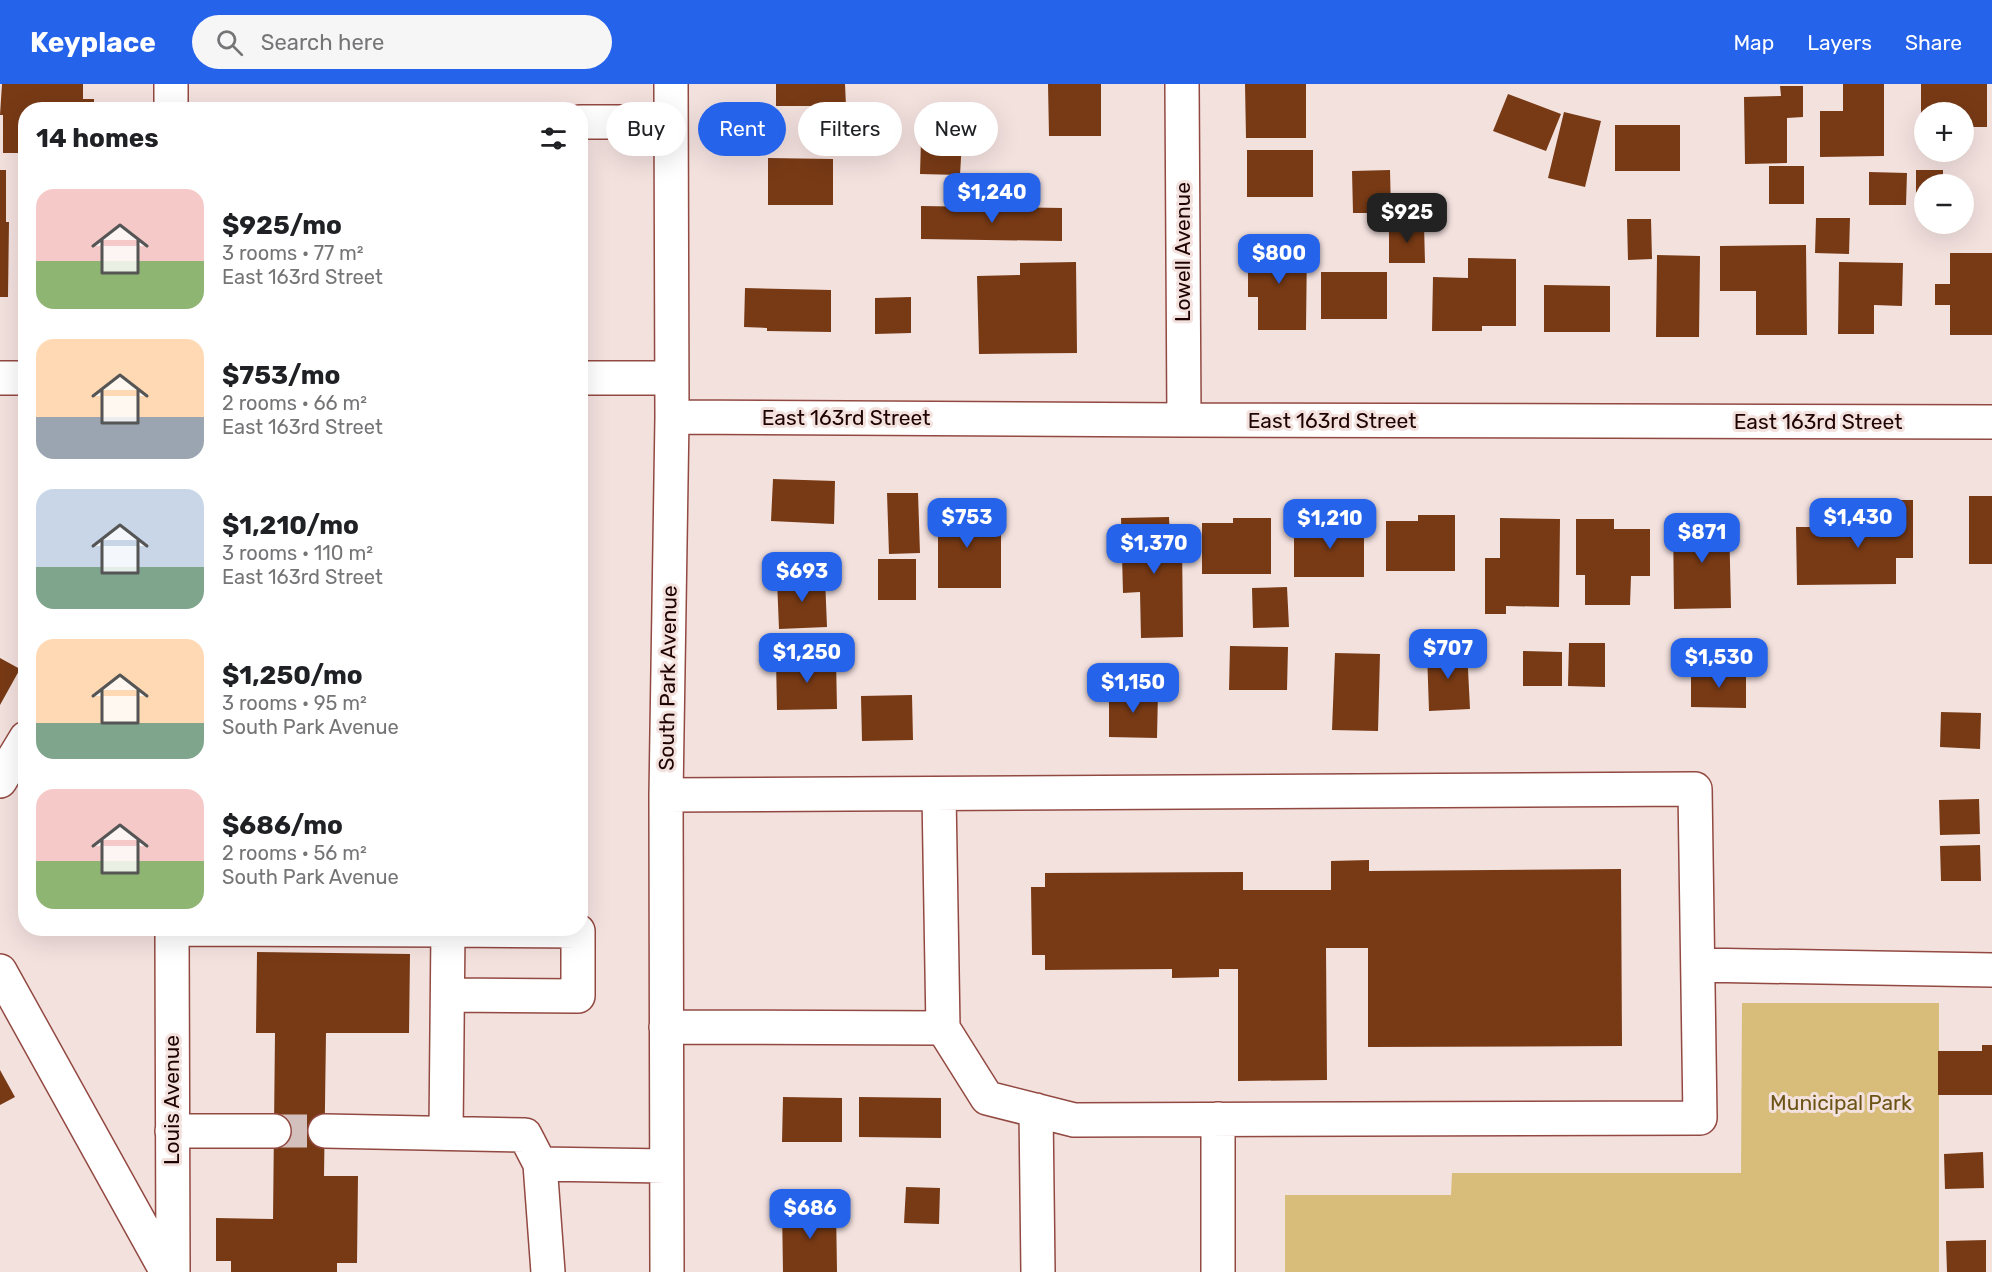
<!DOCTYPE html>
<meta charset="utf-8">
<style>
body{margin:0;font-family:Rubik,sans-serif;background:#f6f6f6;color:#202124;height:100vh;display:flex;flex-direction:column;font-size:22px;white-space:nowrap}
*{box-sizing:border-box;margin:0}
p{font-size:20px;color:#757577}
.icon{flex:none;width:33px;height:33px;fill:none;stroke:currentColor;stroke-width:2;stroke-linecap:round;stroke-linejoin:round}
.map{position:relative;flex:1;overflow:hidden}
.drawer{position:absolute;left:18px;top:18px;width:570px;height:834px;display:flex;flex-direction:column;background:#fff;border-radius:24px;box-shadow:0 6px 24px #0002}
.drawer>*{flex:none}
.hud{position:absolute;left:606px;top:18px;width:570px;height:54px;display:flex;gap:12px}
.tools{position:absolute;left:1914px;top:18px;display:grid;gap:12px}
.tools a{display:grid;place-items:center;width:60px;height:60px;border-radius:50%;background:#fff;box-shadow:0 6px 24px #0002;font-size:30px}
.price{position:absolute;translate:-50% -51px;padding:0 14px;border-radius:12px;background:#2563eb;color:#fff;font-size:20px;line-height:39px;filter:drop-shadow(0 2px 3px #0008)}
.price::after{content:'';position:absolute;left:50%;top:36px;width:18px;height:14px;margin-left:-9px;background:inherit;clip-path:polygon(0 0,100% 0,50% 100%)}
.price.active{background:#222;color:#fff}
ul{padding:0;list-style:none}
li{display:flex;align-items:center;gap:18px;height:150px;padding:0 18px}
li span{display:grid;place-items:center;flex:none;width:168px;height:120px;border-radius:18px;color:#555}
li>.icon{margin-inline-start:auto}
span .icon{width:72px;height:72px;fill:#fffc;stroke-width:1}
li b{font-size:26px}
h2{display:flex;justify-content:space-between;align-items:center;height:72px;padding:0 18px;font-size:26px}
.chip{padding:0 21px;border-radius:27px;background:#fff;box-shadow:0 6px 24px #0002;font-size:21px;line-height:54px}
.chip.active{background:#2563eb;color:#fff}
header{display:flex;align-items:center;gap:36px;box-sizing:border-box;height:84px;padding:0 30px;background:#2563eb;color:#fff}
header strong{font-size:28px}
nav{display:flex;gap:33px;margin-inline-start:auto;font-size:21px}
.search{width:420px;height:54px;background:#f6f6f6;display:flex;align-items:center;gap:15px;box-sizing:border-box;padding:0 21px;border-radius:33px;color:#757577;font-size:22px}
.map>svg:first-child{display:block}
.green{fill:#d7bc7a}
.building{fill:#783a15}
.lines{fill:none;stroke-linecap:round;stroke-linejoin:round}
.minor-tunnel{stroke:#d3c0bd;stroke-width:33;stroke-dasharray:33 16;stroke-linecap:butt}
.minor-casing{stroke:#924941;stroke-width:36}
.minor{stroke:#fff;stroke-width:33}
.labels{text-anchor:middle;stroke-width:6;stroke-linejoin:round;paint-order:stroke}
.street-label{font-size:21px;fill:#1e0302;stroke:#f3e1de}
.park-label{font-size:21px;fill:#6b5416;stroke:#f3e1de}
</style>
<header>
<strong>Keyplace</strong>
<div class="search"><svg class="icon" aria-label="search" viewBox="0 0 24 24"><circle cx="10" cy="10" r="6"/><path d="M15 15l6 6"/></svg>Search here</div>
<nav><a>Map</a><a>Layers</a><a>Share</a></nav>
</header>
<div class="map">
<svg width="1992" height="1188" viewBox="0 0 1992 1188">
<rect width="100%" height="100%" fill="#f3e1de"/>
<!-- green -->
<path class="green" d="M1742,919H1939V1188H1285V1111H1451L1452,1089H1741Z"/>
<!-- building -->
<path class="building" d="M2,0H83V15H94V26H26V69H3V31H0Z
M776,0H845L846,22H776Z
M1048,0H1101V52H1049Z
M1245,0H1306V54H1246Z
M1843,0H1884V72L1820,73V27H1843Z
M1921,0H1987V43H1964V28H1924V43H1921Z
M1780,2H1803V33L1787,34V79L1745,80L1744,13L1781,12Z
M1508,10L1561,30L1546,67L1493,47Z
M1564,28L1601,37L1585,103L1548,94Z
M1615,41H1680V87H1615Z
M921,56L962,57L960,91L920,90Z
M1247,66H1313V113H1247Z
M768,74L833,75V121H768Z
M1769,82H1804V120H1769Z
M0,86H6V138H9L8,213H0Z
M1390,86L1391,129H1353L1352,87Z
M1916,86H1943V100H1924V112H1916Z
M1869,88L1907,89L1906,121H1869Z
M921,122L1062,124V157L921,155Z
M1816,134H1850L1849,170L1815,169Z
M1627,135H1651L1652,175L1628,176Z
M1389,140H1424L1425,179H1389Z
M1248,160H1307L1306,246H1258V213H1248Z
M1806,161L1807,251H1756V207H1720V162Z
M1950,169H1992V251H1950V221H1935V200H1950Z
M1657,171L1700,172L1699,253H1656Z
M1468,174L1516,175V242H1482V247H1432L1433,193L1468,194Z
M1076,178L1077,269L979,270L977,192L1020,191V179Z
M1839,178L1903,179L1902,222L1874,221V250H1838Z
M1321,188H1387V235H1321Z
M1544,201L1610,202V248H1544Z
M745,204L831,206V248L767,247V244L744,243Z
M911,213V249L875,250V214Z
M773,395L835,397L834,440L771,437Z
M887,409H918L920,469L889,470Z
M1969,412H1992V480H1969Z
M1869,416H1913V474H1896V500L1797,501L1796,443H1840V451L1869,450Z
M938,418H978V448H1001V504H938Z
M1418,431H1455V487H1386V437H1418Z
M1169,433L1170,454H1182L1183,553L1141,554L1140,508L1123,509L1121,434Z
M1233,434H1271V490H1202V439H1233Z
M1500,434L1560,435L1559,523L1506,522V530H1485V474H1500Z
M1576,435H1614V445H1650V492H1631L1630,521H1585V491H1576Z
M1729,435L1731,524L1674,525L1673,436Z
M1326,437H1364V493H1294V442H1326Z
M878,475H916V516H878Z
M825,494L827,543L779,545L777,496Z
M1287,503L1289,543L1253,544L1252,504Z
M1569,559H1605V603L1568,602Z
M1230,562L1288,563L1287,606H1229Z
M1467,565L1470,625L1429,627L1427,568Z
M1523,567L1562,568V602H1523Z
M1335,569L1380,570L1378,647L1332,646Z
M0,574L20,585L0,621Z
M836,575L837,625L777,626L776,576Z
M1691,587H1746V624L1691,623Z
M1109,607H1158L1157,654L1109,653Z
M912,611L913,656L862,657L861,612Z
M1941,628L1981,629L1980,665L1940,663Z
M1979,715L1980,750L1940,751L1939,716Z
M1980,761L1981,797H1941L1940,762Z
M1369,776V787L1621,785L1622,962L1368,963V864H1326L1327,996L1238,997V885H1219V893L1172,894V885L1045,886V871H1032L1031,803H1045V789L1243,788V806H1331V777Z
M257,868L410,870L409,949H326L324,1092H358L357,1179H337V1188H231V1177H216V1134L273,1135L275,949H256Z
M1982,961H1992V1011H1938V967H1982Z
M0,986L15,1013L0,1021Z
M783,1013L842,1014V1058H782Z
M859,1013L941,1014V1054L859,1053Z
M1983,1068L1984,1104L1945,1105L1944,1070Z
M906,1103L940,1104L939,1140L904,1139Z
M836,1123L837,1188H783L782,1124Z
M1986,1156V1188H1947L1946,1157Z"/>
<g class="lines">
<!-- minor-tunnel -->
<path class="minor-tunnel" d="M274,1047H325"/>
<defs>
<path id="minor" d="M171,0V26
M1182,0L1184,336
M580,38H671
M0,294H26
M580,294H671
M672,333L1184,336L1992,338
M0,697L26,654
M939,710L943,944
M666,711L1695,705L1700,1034L1074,1036L987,1014L943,944L666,943
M172,844L173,1188
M172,845L448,846
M1698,881L1992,886
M0,887L167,1188
M1036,1026L1038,1188
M1218,1035V1188
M172,1047H274
M325,1047L525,1051L540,1080
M446,1049L448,846L578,847V912L448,911
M548,1188L540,1080L666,1082
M667,1188L666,711L672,333L671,0"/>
</defs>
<!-- minor casing -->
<use href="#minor" class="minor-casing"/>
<!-- minor -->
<use href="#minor" class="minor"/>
</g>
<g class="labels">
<!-- street labels -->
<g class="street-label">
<text transform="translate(1183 168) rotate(-90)" y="7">Lowell Avenue</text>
<text x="846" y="341">East 163rd Street</text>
<text x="1332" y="344">East 163rd Street</text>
<text x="1818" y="345">East 163rd Street</text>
<text transform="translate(668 594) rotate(-89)" y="7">South Park Avenue</text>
<text transform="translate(172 1016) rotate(-90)" y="7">Louis Avenue</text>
</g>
<!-- park labels -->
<g class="park-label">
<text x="1841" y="1026">Municipal Park</text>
</g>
</g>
</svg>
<div class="tools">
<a>+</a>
<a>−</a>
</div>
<b class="price" style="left:992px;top:140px">$1,240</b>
<b class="price active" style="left:1407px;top:160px">$925</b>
<b class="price" style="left:1279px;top:201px">$800</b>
<b class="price" style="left:967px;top:465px">$753</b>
<b class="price" style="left:1858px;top:465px">$1,430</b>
<b class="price" style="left:1330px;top:466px">$1,210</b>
<b class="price" style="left:1702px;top:480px">$871</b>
<b class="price" style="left:1154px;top:491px">$1,370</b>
<b class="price" style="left:802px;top:519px">$693</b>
<b class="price" style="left:1448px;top:596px">$707</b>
<b class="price" style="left:807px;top:600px">$1,250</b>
<b class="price" style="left:1719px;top:605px">$1,530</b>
<b class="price" style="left:1133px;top:630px">$1,150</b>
<b class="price" style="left:810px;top:1156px">$686</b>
<div class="hud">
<a class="chip">Buy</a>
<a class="chip active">Rent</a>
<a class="chip">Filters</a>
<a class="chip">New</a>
</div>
<section class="drawer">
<h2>14 homes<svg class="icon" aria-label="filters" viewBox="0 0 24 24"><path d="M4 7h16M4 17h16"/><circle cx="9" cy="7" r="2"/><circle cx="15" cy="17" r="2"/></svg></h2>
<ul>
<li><span style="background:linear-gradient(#f6c9c9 60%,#8fb573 0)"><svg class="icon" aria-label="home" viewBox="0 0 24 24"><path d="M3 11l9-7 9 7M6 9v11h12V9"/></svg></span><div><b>$925/mo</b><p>3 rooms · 77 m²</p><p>East 163rd Street</p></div></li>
<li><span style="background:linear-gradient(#ffd9b3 65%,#9aa5b1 0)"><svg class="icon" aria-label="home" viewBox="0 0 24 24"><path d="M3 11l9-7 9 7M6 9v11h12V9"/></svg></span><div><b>$753/mo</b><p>2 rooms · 66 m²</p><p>East 163rd Street</p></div></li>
<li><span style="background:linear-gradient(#c9d6e8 65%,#7fa58c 0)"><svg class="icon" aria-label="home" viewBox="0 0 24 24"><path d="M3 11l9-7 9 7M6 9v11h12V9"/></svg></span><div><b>$1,210/mo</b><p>3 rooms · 110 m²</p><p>East 163rd Street</p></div></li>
<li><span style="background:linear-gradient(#ffd9b3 70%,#7fa58c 0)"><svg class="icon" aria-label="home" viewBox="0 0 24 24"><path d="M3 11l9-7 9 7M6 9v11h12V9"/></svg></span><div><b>$1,250/mo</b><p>3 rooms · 95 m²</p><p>South Park Avenue</p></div></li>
<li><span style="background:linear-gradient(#f6c9c9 60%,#8fb573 0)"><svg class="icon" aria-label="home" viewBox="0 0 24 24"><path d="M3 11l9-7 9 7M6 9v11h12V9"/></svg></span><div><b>$686/mo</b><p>2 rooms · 56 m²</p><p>South Park Avenue</p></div></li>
</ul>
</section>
</div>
